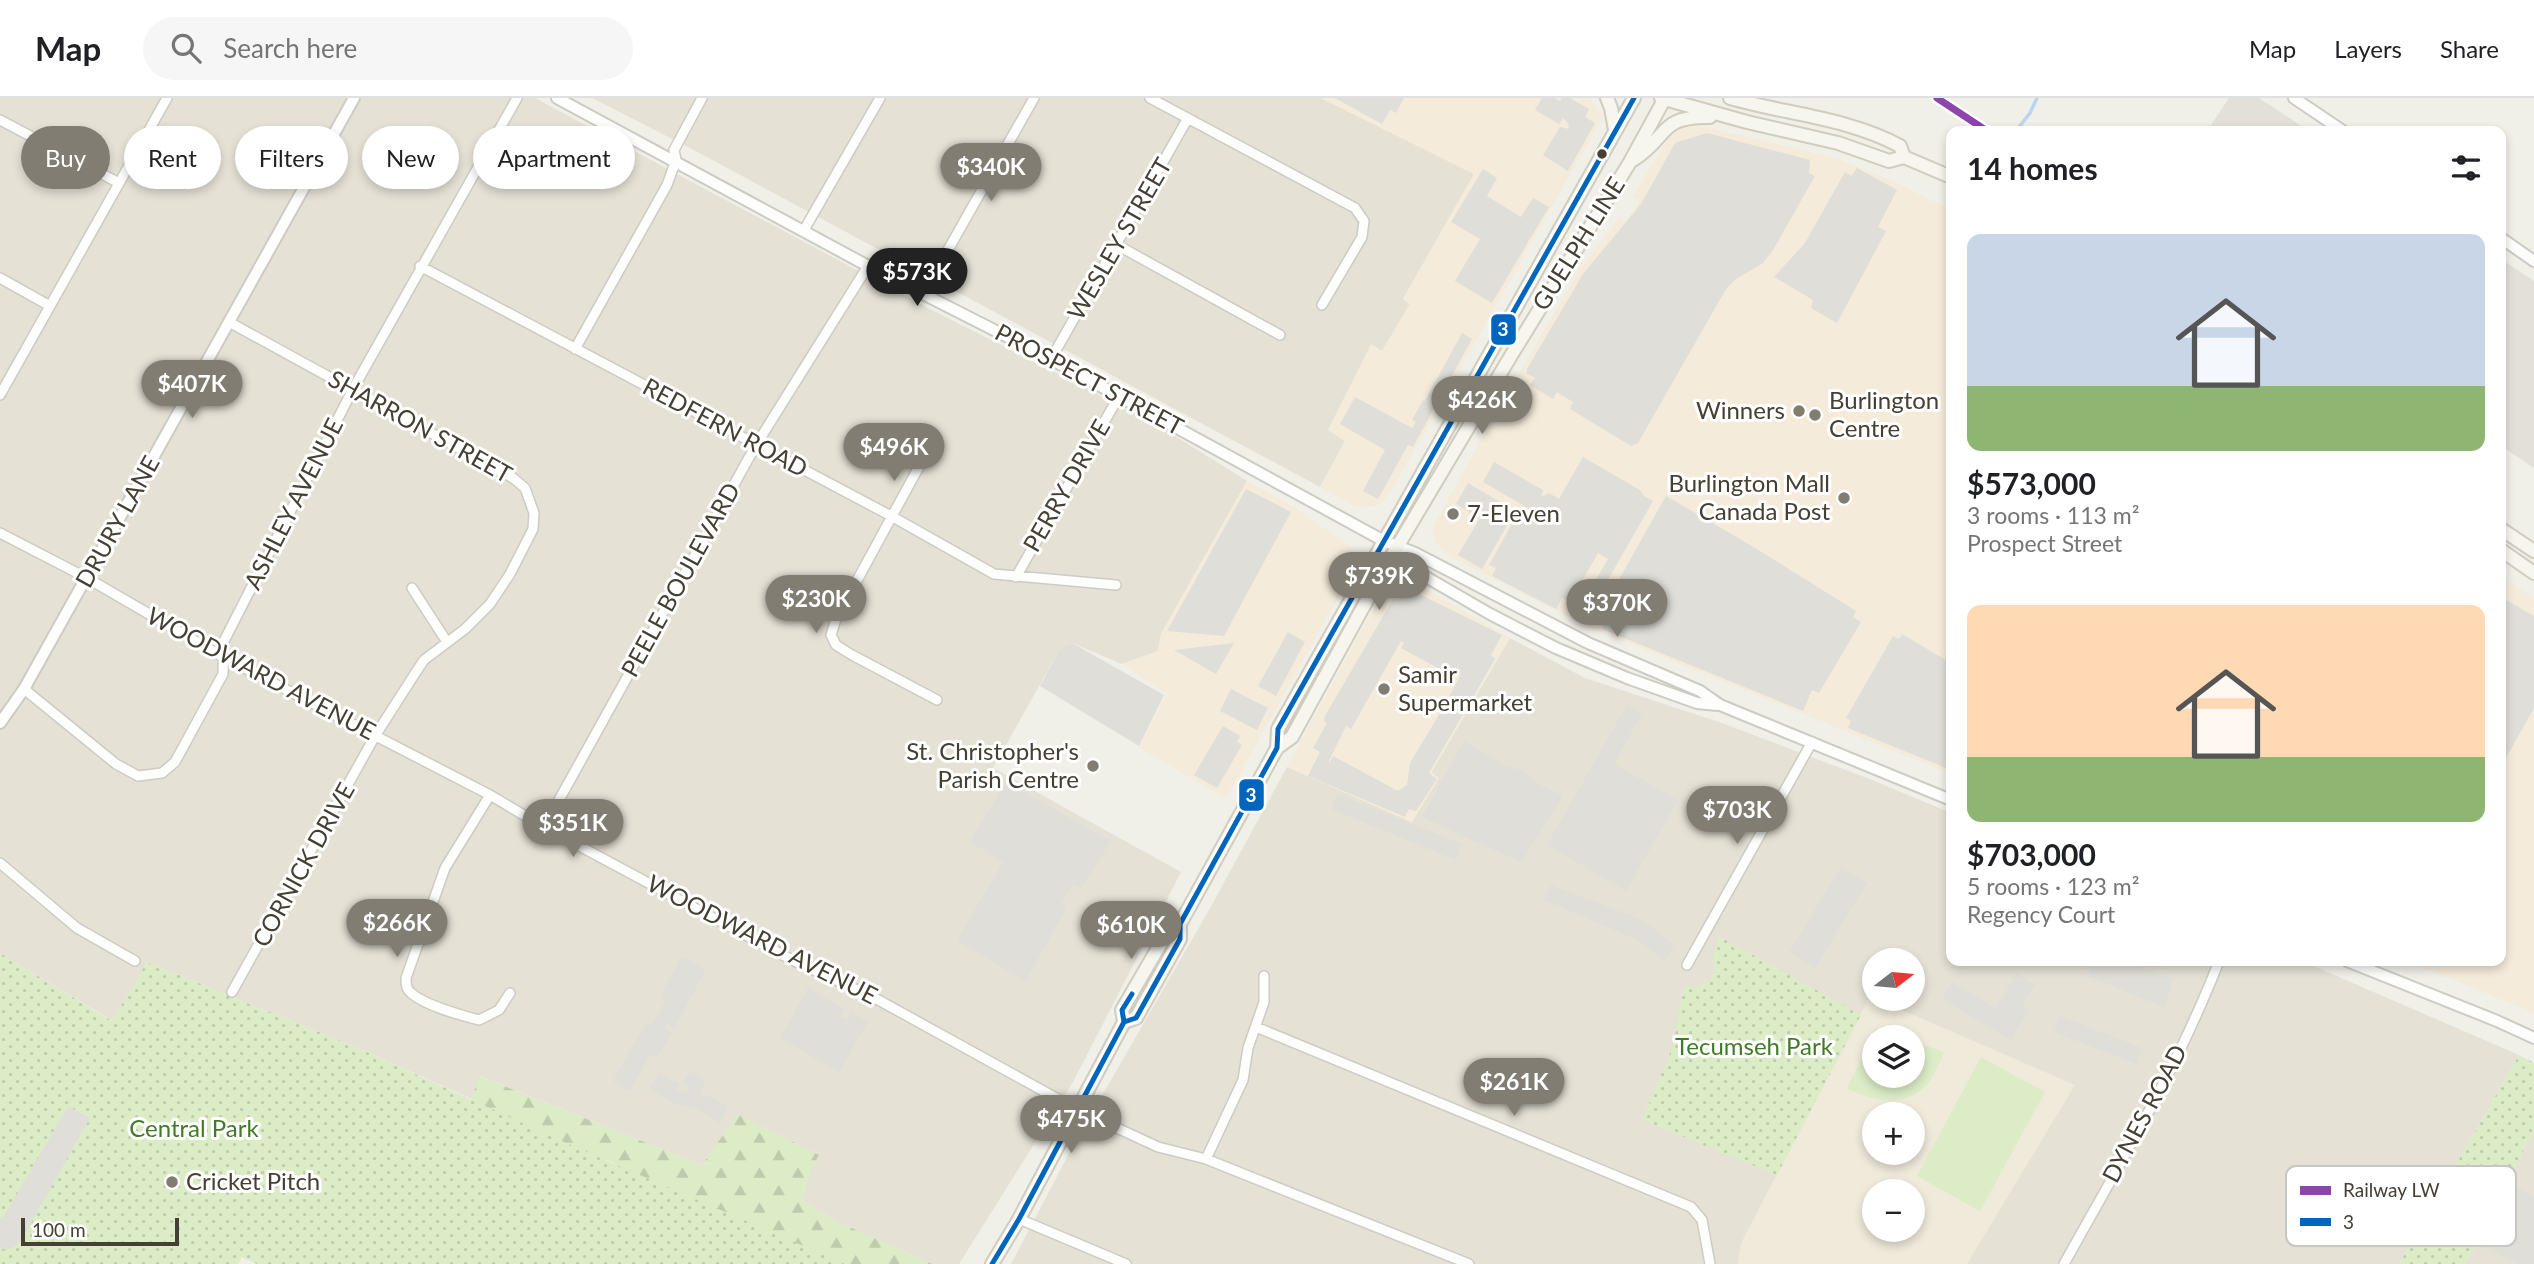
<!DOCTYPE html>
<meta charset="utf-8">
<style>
body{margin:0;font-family:Lato,sans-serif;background:#f6f6f6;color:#202124;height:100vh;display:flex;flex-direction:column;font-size:26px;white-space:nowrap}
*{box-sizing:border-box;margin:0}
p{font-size:23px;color:#757577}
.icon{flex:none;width:38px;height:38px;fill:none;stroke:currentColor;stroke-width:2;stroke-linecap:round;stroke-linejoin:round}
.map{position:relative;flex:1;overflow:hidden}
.drawer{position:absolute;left:1946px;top:28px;width:560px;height:840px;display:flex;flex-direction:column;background:#fff;border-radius:14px;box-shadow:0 4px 10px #0003}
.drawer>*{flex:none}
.hud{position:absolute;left:21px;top:28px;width:665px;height:63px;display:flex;gap:14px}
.needle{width:46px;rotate:74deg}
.tools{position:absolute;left:1862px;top:850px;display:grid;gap:14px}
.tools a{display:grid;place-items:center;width:63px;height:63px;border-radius:50%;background:#fff;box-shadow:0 4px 10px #0003;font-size:35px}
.scale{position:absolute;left:21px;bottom:18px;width:158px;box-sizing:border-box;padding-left:7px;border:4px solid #464034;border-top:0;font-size:19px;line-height:24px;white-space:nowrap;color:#464034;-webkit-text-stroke:5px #fff;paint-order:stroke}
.price{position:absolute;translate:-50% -60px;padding:0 16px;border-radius:24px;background:#827d73;color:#fff;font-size:23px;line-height:46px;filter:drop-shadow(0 2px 4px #0008)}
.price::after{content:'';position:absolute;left:50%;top:42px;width:21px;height:16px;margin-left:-10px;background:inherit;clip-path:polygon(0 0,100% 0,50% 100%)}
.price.selected{background:#222;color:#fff}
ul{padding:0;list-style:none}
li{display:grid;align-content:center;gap:14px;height:371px;padding:0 21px}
li span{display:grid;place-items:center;height:217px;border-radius:14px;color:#555}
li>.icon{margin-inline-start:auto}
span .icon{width:126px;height:126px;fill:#fffc;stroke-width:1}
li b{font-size:30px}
h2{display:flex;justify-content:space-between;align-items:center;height:84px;padding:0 21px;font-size:30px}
.tag{padding:0 24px;border-radius:32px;background:#fff;box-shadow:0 4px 10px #0003;font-size:24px;line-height:63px}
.tag.selected{background:#827d73;color:#fff}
header{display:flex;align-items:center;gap:42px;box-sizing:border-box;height:98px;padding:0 35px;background:#fff;border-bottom:2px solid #e0e0e0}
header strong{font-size:33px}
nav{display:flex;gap:38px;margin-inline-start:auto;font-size:24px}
.search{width:490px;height:63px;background:#f6f6f6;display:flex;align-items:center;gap:18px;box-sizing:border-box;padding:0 24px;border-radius:38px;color:#757577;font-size:26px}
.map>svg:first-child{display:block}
.residential{fill:#e5e1d5;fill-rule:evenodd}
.commercial{fill:#f4ebda}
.industrial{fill:#e3e0d9}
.education{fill:#efeada;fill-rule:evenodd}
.grass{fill:#dcecc7}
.forest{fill:url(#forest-firs)}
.park{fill:url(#park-dots)}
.parking{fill:#dfded8;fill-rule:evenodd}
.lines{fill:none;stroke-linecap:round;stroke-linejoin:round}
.stream{stroke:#b7d6f0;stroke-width:3.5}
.minor-casing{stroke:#cccbc4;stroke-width:12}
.tertiary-casing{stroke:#cccbc4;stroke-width:14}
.secondary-casing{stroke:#d0ccbf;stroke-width:16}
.minor{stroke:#fdfdfc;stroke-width:9}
.tertiary{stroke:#fdfdfc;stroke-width:10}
.secondary{stroke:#f6f5ee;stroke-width:12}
.bus-1-casing{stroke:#fff;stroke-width:10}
.bus-1{stroke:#0065bd;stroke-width:5}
.rail-1-casing{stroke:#fff;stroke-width:12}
.rail-1{stroke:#8e44ad;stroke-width:7}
.bus-dot{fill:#464034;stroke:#fff;stroke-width:2.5}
.poi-dot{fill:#827d73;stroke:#fff;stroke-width:2.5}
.labels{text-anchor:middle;stroke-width:6;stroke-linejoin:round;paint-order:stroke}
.street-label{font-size:24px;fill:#464034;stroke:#fff}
.poi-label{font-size:24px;fill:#464034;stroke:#fff;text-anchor:start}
.park-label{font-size:24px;fill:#417b25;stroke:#fff}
.key{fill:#fff;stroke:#c8c6c2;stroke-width:2}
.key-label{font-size:19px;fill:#464034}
.line-badge{stroke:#fff;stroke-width:2.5}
.badge-label{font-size:19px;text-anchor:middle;font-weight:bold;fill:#fff}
</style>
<header>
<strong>Map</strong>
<div class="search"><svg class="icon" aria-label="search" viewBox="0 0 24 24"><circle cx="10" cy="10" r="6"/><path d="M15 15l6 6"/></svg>Search here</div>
<nav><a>Map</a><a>Layers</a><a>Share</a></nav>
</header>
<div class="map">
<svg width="2534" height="1166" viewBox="0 0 2534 1166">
<defs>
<pattern id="forest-firs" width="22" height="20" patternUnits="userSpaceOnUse" patternTransform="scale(1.75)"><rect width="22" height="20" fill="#dcecc7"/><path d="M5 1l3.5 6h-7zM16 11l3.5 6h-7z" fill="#becbac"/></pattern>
<pattern id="park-dots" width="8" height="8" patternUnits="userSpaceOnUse" patternTransform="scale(1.75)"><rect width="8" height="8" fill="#dcecc7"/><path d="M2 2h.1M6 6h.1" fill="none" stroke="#becbac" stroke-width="1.8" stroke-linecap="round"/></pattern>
</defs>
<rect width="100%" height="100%" fill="#f0efe8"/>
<!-- residential -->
<path class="residential" d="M0,0H535L926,209L1151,323L1247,383L1161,536L1158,553L1122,566L1072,545L1061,549L993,670L1181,774L1073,984L959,1166H932L845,1127L802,1103L809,1075L819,1057L739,1017L702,1067L480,978L472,1001L358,950L147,864L113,923L0,855Z
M592,0H1321L1474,76L1403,201L1410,206L1382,253L1371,247L1328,332L1345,343L1320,389L690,50Z
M1510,540L1585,580L1722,625L1872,682L1951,715V863H2302L2519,957L2399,1166H1011L1073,1048L1209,812L1287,669L1412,724L1438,680L1431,675ZM1874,863H1913V901H1874ZM1874,940H1913V978H1874ZM1874,1017H1913V1055H1874ZM1874,1094H1913V1132H1874Z
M2534,1031V1166H2466Z"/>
<!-- commercial -->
<path class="commercial" d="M1321,0H1589L1603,18L1390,395L1379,407L1367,410L1354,408L1320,389L1345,343L1328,332L1371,246L1382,253L1410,206L1403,201L1474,76Z
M1688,28H1702L1835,60L1890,82L1951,112V676L1585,527L1447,457L1435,443L1432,431L1499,309L1581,170L1620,118L1626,123L1640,103L1633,98L1668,41L1678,32Z
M1247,383L1287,405L1347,446L1352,452L1355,469L1226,700L1139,649L1167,596L1122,566L1158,553L1161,536Z
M1394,473L1510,540L1431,674L1439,680L1412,724L1287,669Z
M2501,478L2534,501V915L2408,863H2501Z"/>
<!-- industrial -->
<path class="industrial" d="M2229,0H2259L2309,33H2207Z
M2501,161L2534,183V370L2501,348Z"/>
<!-- education -->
<path class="education" d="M1870,898L2075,987L1967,1166H1738L1741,1145ZM1874,940H1913V978H1874ZM1874,1017H1913V1055H1874ZM1874,1094H1913V1132H1874Z"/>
<!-- grass -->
<path class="grass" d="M1876,930L1903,940H1874V978H1913V943L1944,954C1940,963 1937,973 1932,980C1910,1012 1878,1004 1847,991Z
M1981,959L2045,994L1980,1113L1917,1078Z"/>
<!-- forest -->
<path class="forest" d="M479,978L702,1067L738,1016L819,1057L809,1075L802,1103L845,1127L932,1166H727L613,1064L570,1050L470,1006Z"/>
<!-- park -->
<path class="park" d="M1719,838L1861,917L1777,1077L1642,1022L1673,948L1684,889H1698L1709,883L1715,871L1713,858Z
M0,855L112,923L147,864L358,950L564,1044L845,1166H257L242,1159L238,1166H0Z
M2519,957L2534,965V1031L2466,1166H2399Z"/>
<!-- parking -->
<path class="parking" d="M1335,0H1404L1396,15L1390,12L1382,26Z
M1542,0H1554L1560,3L1562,0H1570L1589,11L1585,19L1595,25L1568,73L1543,57L1560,29L1569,31L1568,25L1563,20L1559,26L1535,12Z
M1707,35L1810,62L1809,75L1815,78L1773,152L1763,165L1736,181L1726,191L1638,345L1631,348L1570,311L1573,304L1557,294L1553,301L1530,287L1535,280L1527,276V271L1583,176L1641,106L1675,45Z
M1857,70L1897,92L1878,129L1886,133L1837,225L1811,210L1813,202L1774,179L1805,145L1845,74L1852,78Z
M1483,71L1497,80L1487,98L1521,119L1533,100L1549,109L1492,205L1455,183L1480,141L1451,124Z
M1462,235L1472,241L1413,349L1408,347L1378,401L1363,393L1385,352L1340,326L1355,299L1412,330L1416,324L1412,322L1423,302L1425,303Z
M1583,359L1640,392L1644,398L1653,403L1593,508L1583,504L1608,461L1598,455L1570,504L1562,500L1556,511L1492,478L1496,470L1489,467L1519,413L1528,417L1530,414L1528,410L1483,384L1494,364L1543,392L1541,399L1549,395L1559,401Z
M1468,385L1509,409L1504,418L1510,422L1482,471L1458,457L1480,420L1456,406Z
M1246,391L1291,414L1224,538L1167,533Z
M1666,398L1752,448L1856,513L1853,519L1861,524L1819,595L1812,592L1803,613L1602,531L1608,513L1603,510Z
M1405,489L1502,537L1491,557L1495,561L1429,675L1437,681L1416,713L1409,711L1405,719L1308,678L1320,654L1313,650L1327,625L1324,623L1325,618L1399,491ZM1401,543L1404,545L1401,550L1447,575L1449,573L1460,578L1446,605L1448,607L1443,616L1440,615L1410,665L1407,687L1398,693L1333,658L1329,666V663L1346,628L1351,631Z
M2501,499L2534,518V610L2501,669Z
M1288,534L1305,544L1276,598L1258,588Z
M1902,536L1951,565V672L1848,630L1851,623L1846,620L1893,538L1899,541Z
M1072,545L1164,597L1139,648L1040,588L1061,549Z
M1234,545L1216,576L1174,552Z
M1231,591L1268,610L1257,632L1220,613Z
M1627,607L1642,616L1614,666L1678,702L1626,793L1547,747Z
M1223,628L1240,638L1237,644L1242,647L1217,690L1194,677Z
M1464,643L1506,668L1523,673L1540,687L1563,698L1521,764L1422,719Z
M1006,684L1111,743L1081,790L1073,786L1061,806L1067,810L1025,883L957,842L1003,764L970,744Z
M1337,696L1462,746L1456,762L1331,711Z
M1841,769L1867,785L1815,870L1789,854Z
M1551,787L1642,822L1674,847L1665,863L1638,842L1543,801Z
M682,858L706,872L674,930L667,926L664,930L672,934L657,960L650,957L630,993L613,983L646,925L651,927L666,902L660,898Z
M2093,863H2127L2174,882L2164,909L2087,878Z
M2017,875L2035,886L2022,908L2029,912L2011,942L1942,901L1952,884L1996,910Z
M808,890L844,911L840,918L847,921L851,914L868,924L839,974L780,940Z
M2060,918L2142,950L2136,966L2054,934Z
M690,973L705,982L700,996L704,1002L707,996L728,1009L720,1025L693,1009L676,1006L649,991L659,975L679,986L676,993L685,994L691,990L683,985Z
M68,1008L90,1020L26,1134L16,1148L6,1152L0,1150V1121L4,1118Z
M2518,1090L2534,1098V1166H2519L2488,1151Z"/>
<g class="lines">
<!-- stream -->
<path class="stream" d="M2016,33L2030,15L2037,0"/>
<defs>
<path id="minor" d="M1150,0L1355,110L1364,123L1362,139L1322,207
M0,22L119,85
M804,132L880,0
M1117,147L1280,237
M420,168L893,419L994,476L1116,487
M0,180L50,208
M923,196L1034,0
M229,224L513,380L525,390L534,415L533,431L510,476L490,506L465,531L424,562L416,574L375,638L232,894
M575,251L667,87L676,62L674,52L702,0
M1051,261L1188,20
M0,297L167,0
M921,365L836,521L831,537L836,547L852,557L937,602
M0,435L87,480L223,559L490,697L544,729L792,862L873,899L1076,1011L1158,1049L1206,1061L1469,1166
M1016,479L1119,298
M412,490L447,544
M24,591L116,666L138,678L162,675L175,664L223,576L224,543L353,291L517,0
M490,697L445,770L406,880C406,886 406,891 411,895C426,908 460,917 479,922L499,912L510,895
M544,729L756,347L868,168
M0,765L77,830L135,863
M1687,867L1812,644
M1256,929L1691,1109L1702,1122L1710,1166
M1206,1061L1243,982L1248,950L1264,904V878
M1019,1121L1126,1166
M2064,1166C2119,1067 2178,969 2219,863"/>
<path id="tertiary" d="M557,0L868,168L1051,261L1384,443L1415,455L1588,545L1700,593L1720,607L1951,702
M2294,0L2343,33
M2501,140L2534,163
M1397,449L1407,468L1490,516L1556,550L1627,580L1697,605L1718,607
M0,625L24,591L354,0
M2347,863L2497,923L2534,940"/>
<path id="secondary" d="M1607,0L1611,10L1615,32
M1661,0L1747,24L1838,45L1889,63L1904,59L1951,79
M1730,0C1786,16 1848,20 1900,48L1904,59
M1633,62C1670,39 1657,18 1710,19
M2501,431L2534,453
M2501,452L2534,475
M1277,650L1292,639L1384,471L1512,256L1630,64L1665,0
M1124,924L1136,920L1180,841V826L1277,650L1278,631L1634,0
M992,1166L1019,1121L1124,924L1122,912L1169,831L1180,826"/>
</defs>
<!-- minor casing -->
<use href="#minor" class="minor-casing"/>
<!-- tertiary casing -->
<use href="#tertiary" class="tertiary-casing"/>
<!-- secondary casing -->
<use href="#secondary" class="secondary-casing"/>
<!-- minor -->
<use href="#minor" class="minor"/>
<!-- tertiary -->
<use href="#tertiary" class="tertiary"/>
<!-- secondary -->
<use href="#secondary" class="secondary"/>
<defs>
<path id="bus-1" d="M1124,924L1136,920L1180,841V826L1277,650L1278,631L1634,0
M992,1166L1019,1121L1124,924L1122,912L1132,896"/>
</defs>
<!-- bus-1 casing -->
<use href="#bus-1" class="bus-1-casing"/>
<!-- bus-1 -->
<use href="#bus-1" class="bus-1"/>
<defs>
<path id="rail-1" d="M1937,0L1987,33"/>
</defs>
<!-- rail-1 casing -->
<use href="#rail-1" class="rail-1-casing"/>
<!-- rail-1 -->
<use href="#rail-1" class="rail-1"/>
</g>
<!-- markers -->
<circle class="bus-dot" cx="1602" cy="56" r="6"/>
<g class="poi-dot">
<circle cx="1799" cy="313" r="7"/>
<circle cx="1815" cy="317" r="7"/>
<circle cx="1844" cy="400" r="7"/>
<circle cx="1453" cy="416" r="7"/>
<circle cx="1384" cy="591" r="7"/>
<circle cx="1093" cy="668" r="7"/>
<circle cx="172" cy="1084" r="7"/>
</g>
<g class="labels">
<!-- street labels -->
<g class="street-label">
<text transform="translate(1120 141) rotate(-60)" y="8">WESLEY STREET</text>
<text transform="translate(1579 146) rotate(-58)" y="8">GUELPH LINE</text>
<text transform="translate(1089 282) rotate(28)" y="8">PROSPECT STREET</text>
<text transform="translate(420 329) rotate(29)" y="8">SHARRON STREET</text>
<text transform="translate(725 330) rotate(28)" y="8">REDFERN ROAD</text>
<text transform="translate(1067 388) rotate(-60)" y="8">PERRY DRIVE</text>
<text transform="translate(294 406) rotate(-63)" y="8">ASHLEY AVENUE</text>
<text transform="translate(118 424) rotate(-61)" y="8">DRURY LANE</text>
<text transform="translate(681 482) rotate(-61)" y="8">PEELE BOULEVARD</text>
<text transform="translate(261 576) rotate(28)" y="8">WOODWARD AVENUE</text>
<text transform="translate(304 767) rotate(-61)" y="8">CORNICK DRIVE</text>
<text transform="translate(762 842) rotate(27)" y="8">WOODWARD AVENUE</text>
<text transform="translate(2145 1016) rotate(-62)" y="8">DYNES ROAD</text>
</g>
<!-- poi labels -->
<g class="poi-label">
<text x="1829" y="311">Burlington<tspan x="1829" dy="28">Centre</tspan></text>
<text x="1785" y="321" text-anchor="end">Winners</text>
<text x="1830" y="394" text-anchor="end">Burlington Mall<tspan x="1830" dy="28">Canada Post</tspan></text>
<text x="1467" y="424">7-Eleven</text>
<text x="1398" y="585">Samir<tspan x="1398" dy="28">Supermarket</tspan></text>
<text x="1079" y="662" text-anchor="end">St. Christopher's<tspan x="1079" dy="28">Parish Centre</tspan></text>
<text x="186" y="1092">Cricket Pitch</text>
</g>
<!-- park labels -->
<g class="park-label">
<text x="1754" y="957">Tecumseh Park</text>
<text x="194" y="1039">Central Park</text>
</g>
</g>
<!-- legend -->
<rect x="2286" y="1068" width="230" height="80" rx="10" class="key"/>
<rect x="2300" y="1088" width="31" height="9" fill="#8e44ad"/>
<rect x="2300" y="1120" width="31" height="8" fill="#0065bd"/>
<g class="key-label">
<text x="2343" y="1099">Railway LW</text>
<text x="2343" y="1131">3</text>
</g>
<g class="line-badge">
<rect x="1490" y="215" width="27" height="33" rx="7" fill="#0065bd"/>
<rect x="1238" y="680" width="27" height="34" rx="7" fill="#0065bd"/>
</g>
<g class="badge-label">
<text x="1503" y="238">3</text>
<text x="1251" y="704">3</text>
</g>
</svg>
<div class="tools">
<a><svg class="needle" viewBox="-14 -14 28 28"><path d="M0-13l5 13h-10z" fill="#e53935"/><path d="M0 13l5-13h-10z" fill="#757577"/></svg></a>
<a><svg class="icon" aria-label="layers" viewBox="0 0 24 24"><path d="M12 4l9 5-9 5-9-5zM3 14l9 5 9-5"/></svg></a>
<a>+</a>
<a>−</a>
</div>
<div class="scale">100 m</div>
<b class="price" style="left:991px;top:105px">$340K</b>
<b class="price selected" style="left:917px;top:210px">$573K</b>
<b class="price" style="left:192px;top:322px">$407K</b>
<b class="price" style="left:1482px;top:338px">$426K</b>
<b class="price" style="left:894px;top:385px">$496K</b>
<b class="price" style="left:1379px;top:514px">$739K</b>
<b class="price" style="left:816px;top:537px">$230K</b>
<b class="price" style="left:1617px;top:541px">$370K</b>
<b class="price" style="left:1737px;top:748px">$703K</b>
<b class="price" style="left:573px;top:761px">$351K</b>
<b class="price" style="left:397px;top:861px">$266K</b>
<b class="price" style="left:1131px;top:863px">$610K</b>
<b class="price" style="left:1514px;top:1020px">$261K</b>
<b class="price" style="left:1071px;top:1057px">$475K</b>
<div class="hud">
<a class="tag selected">Buy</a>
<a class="tag">Rent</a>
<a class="tag">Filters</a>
<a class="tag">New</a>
<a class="tag">Apartment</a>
</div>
<section class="drawer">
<h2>14 homes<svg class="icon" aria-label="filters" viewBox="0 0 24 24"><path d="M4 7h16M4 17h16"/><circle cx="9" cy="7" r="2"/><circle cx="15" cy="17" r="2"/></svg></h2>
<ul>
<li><span style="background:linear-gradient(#c9d6e8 70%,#8fb573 0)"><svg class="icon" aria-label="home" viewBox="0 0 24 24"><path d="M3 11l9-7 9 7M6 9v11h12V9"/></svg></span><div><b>$573,000</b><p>3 rooms · 113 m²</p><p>Prospect Street</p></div></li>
<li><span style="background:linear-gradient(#ffd9b3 70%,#8fb573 0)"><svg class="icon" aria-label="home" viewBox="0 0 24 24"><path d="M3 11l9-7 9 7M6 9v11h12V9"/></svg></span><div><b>$703,000</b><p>5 rooms · 123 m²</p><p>Regency Court</p></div></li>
</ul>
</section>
</div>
